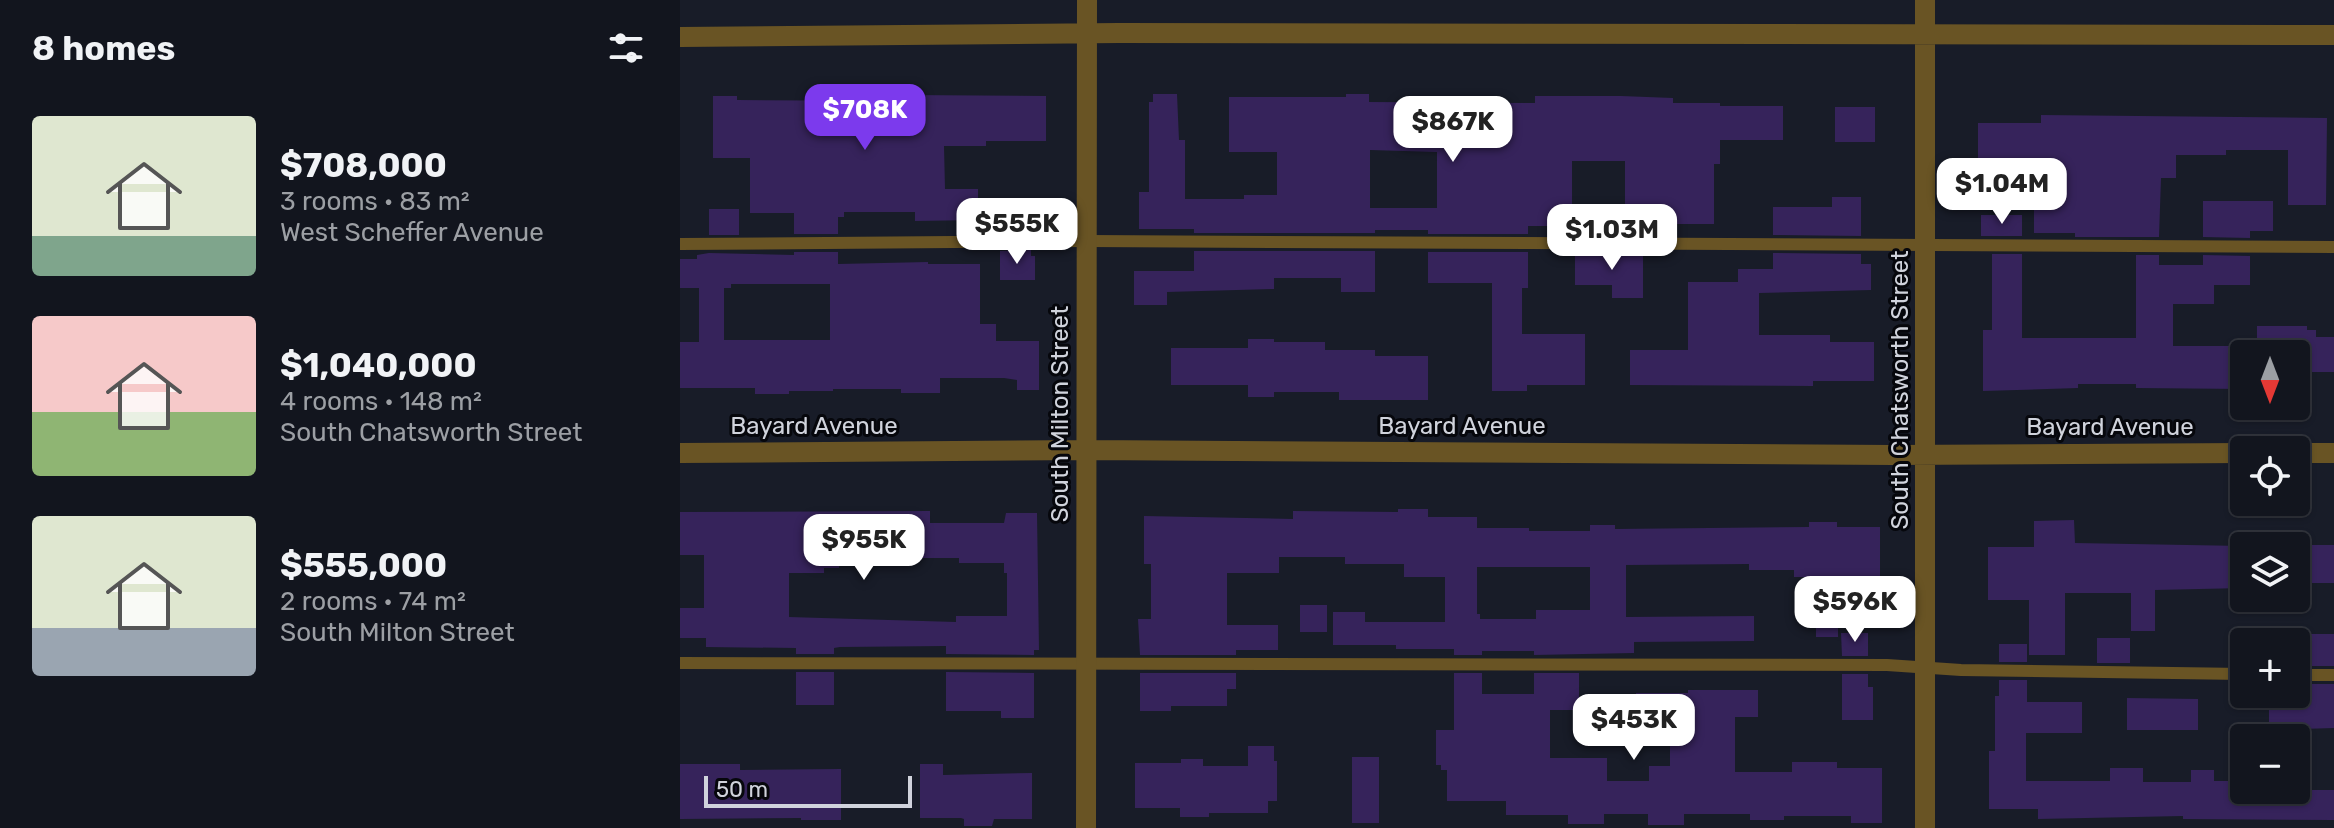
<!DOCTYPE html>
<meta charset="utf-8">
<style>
body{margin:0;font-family:Rubik,sans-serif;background:#1b1e27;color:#f1f3f6;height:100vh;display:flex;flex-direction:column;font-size:30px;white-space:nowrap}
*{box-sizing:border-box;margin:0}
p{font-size:26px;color:#9c9fa4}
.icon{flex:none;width:44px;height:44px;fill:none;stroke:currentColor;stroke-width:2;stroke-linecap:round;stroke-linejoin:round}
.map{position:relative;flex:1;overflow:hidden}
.details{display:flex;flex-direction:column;background:#12151e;width:680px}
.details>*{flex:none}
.needle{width:52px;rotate:180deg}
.controls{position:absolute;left:1550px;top:340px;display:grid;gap:16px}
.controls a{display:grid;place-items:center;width:80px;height:80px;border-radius:8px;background:#12151e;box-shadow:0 2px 6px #0004,0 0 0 2px #31343c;font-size:40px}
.scale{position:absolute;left:24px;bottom:20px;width:208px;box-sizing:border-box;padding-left:8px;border:4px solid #d0d3dc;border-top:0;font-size:22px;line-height:28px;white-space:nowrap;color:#d0d3dc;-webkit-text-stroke:6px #06070c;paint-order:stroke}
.price{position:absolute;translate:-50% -68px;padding:0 18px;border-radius:16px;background:#fff;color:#222;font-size:26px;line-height:52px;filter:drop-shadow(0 2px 4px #0008)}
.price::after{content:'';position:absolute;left:50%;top:48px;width:24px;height:18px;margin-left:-12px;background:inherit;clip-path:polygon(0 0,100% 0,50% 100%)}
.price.active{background:#7c3aed;color:#fff}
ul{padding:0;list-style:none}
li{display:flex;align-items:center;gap:24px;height:200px;padding:0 32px}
li span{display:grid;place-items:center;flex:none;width:224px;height:160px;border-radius:8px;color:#555}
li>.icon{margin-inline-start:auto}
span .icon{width:96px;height:96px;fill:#fffc;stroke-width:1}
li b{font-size:34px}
h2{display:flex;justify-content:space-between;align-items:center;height:96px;padding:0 32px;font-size:34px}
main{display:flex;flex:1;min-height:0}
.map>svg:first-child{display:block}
.building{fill:#36235b;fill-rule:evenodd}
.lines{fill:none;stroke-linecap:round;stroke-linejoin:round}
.lane{stroke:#695424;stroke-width:12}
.street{stroke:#695424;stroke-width:20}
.labels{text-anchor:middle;stroke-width:6;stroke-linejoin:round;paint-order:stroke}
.street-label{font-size:24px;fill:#d0d3dc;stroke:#06070c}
</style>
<main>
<section class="details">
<h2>8 homes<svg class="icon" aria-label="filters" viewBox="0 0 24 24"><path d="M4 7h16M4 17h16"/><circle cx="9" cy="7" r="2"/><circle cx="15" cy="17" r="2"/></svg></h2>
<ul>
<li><span style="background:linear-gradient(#dfe7d0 75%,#7fa58c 0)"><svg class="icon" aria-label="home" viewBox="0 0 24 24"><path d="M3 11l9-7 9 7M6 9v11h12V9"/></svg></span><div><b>$708,000</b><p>3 rooms · 83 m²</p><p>West Scheffer Avenue</p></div></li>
<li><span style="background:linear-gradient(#f6c9c9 60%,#8fb573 0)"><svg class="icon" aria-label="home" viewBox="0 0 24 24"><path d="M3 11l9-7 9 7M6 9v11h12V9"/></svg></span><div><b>$1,040,000</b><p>4 rooms · 148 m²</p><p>South Chatsworth Street</p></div></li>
<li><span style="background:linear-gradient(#dfe7d0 70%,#9aa5b1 0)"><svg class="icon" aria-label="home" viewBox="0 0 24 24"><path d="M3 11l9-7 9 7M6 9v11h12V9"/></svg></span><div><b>$555,000</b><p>2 rooms · 74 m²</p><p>South Milton Street</p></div></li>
</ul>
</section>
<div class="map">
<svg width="1654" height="828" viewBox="0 0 1654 828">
<rect width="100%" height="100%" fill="#181c28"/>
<!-- building -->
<path class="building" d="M473,94H497L499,140H505V199H564V195H597V152H549V97H666V94H689V102L855,103V96H941L993,98V103H1040V106H1103V140H1040V164H1034V224H982V232L895,234V212H945V161H892V226H848V234H748V230H695V233H514V229H459V192H469V102H473ZM690,150L757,152V208H690Z
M225,95L366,96V141H306V146H264L265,189H298V220L235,221V212H164V217H158V234H114V213H70V158H33V96H57V100L225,101Z
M1155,107H1195V142H1155Z
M1361,115L1647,118L1646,205H1608V150H1546V155H1496V178H1481L1479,237H1395V233H1354V160H1298V123H1361Z
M1152,197H1181V236L1093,235V207H1152Z
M320,200H351V232L320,233Z
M1523,201H1593V231H1570V238L1523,237Z
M29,209H59V235H29Z
M1301,215H1342V236H1301Z
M351,250V256H355V280H320V251Z
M514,251H695V292H661V278H594V289L487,292V305H454V271H514Z
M114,252H158V264L248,262V264H300V324H316V341H359V390H337V380L324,378H260V393H221V389H153V391H109V394H75V388H0V342H19V288H0V259H17V255L29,253L114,255ZM51,284H150V340H44V288H51Z
M748,252H848V288H842V334H905V385H847V391H812V283H748Z
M895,252L963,253V298H932V285H895Z
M1093,253L1181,254V264H1191V290L1079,293V335H1150V342H1194V381H1133V386L950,385V350H1008V282H1058V269H1093Z
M1312,254H1342V338H1456V255H1479V265H1523V255L1570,256V285H1534V304H1493V346H1564V389L1456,388V384H1398V388L1303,391V330H1312Z
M1577,326H1627V330H1636V337H1654V372H1616V354H1577Z
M568,339H594V342H645V350H695V356H748V400H659V392H594V397H568V385H491V348H568Z
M718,509H748V517H797V528H849V531H910V525H935V529L1129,527V522H1157V527H1200V576H1158V637H1136V577H1114V570H1069V564L946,565V617L1074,616V641L954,642V653L854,655V651H802V655H774V649H716V645H653V612H685V622H765V577H724V564H665V557H599V573H547V625H598V650H556V655H460L458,619H471V564H464V516L613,519V511L718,512ZM797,567H910V610H856V619H800V614H797Z
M250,511V523H324L326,513H357L359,650H354V655L266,654V646L160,647L154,648V654H116V648L26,647V638H0V608H24V555H0V512ZM201,558H279V563H324V573H327V616H276V622L109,617V573H144V568H159V565H201Z
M1394,520L1395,543L1564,546V588L1475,590V631H1451V593H1385V655H1349V600H1308V547H1354V521Z
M1616,545H1654V583H1616Z
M620,605H647V632H620Z
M1161,633H1188V656H1162Z
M1630,634H1654V666H1630Z
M1417,638H1450V663H1417Z
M1319,644H1347V662H1319Z
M116,672H154V705H116Z
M266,672L354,673V718H321V711H266Z
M460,673H556V689H547V706H491V711H460Z
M774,673H802V694H854V673H899V710H870V758H927V781H969V766H990V716H956V693H1008V690H1078V717H1055V772H1112V762H1157V768H1202V823H1171V816H1104V820H1070V814H1004V825H968V814H924V824H888V815H826V801H767V770H761V765H756V730H774Z
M1162,674H1188V687H1193V720H1162Z
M1319,680H1347V702H1402V733H1346V781H1430V768H1463V782H1511V770H1534V781H1564V790H1654V820L1503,819V816L1358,819V809H1309V751H1315V696H1319Z
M1630,684H1654V728L1589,730V699H1630Z
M1447,698L1518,699V730H1447Z
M568,746H594V761H597V801H588V813H529V817H500V808H455V763H501V759H523V766H568Z
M672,757H699V823H672Z
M0,764H60V770L161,769V820H121V818L0,819Z
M240,764H263V775L352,773V819H314L312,826H284V819L281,818H240Z"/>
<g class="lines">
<!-- lane -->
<path class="lane" d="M0,244L407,241L1654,247
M0,663L1207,665L1281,670L1564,674
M1616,675H1654"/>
<!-- street -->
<path class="street" d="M1245,0V828
M0,37L439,33L1654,35
M0,453L406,450L1213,455L1564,453
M1616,453H1654
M406,828L407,0"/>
</g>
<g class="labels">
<!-- street labels -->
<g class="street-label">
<text transform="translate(1220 390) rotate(-90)" y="8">South Chatsworth Street</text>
<text transform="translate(380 414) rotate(-90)" y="8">South Milton Street</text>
<text x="134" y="434">Bayard Avenue</text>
<text x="782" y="434">Bayard Avenue</text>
<text x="1430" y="435">Bayard Avenue</text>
</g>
</g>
</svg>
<div class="controls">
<a><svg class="needle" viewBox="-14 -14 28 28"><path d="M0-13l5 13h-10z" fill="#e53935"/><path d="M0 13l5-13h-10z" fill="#9c9fa4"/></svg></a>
<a><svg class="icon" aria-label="locate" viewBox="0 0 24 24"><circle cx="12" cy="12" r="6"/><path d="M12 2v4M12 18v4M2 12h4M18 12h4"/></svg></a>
<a><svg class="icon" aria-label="layers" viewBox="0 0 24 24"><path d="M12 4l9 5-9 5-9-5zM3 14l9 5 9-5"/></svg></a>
<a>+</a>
<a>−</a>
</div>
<div class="scale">50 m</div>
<b class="price active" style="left:185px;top:152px">$708K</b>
<b class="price" style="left:773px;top:164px">$867K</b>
<b class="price" style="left:1322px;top:226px">$1.04M</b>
<b class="price" style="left:337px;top:266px">$555K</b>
<b class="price" style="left:932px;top:272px">$1.03M</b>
<b class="price" style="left:184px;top:582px">$955K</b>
<b class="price" style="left:1175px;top:644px">$596K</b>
<b class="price" style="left:954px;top:762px">$453K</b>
</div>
</main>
